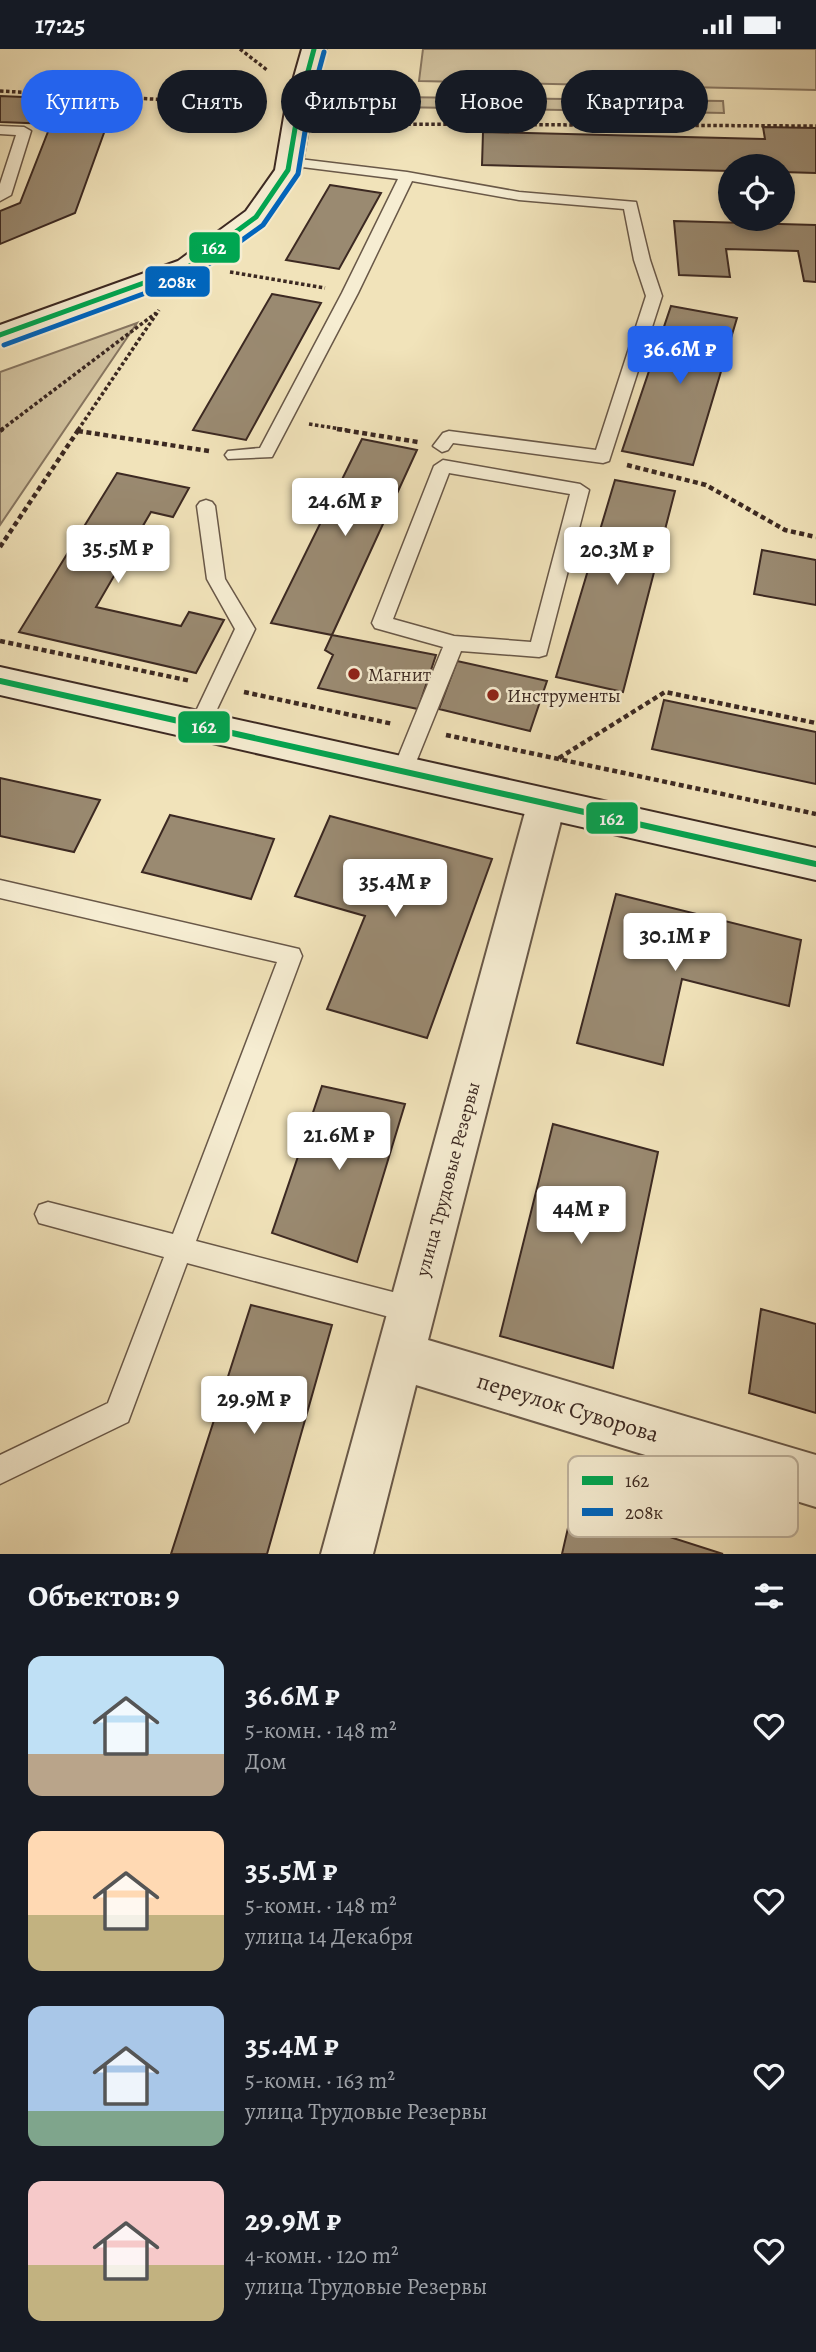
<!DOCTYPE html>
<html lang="ru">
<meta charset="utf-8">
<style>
body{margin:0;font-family:Alegreya,serif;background:#242831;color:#f1f3f6;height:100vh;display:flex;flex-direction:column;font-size:26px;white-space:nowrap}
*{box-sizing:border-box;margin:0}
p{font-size:23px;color:#9ea1a6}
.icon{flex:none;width:38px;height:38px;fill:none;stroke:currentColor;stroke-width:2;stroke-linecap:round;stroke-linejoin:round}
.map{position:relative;height:1505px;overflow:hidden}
.sheet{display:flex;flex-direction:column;background:#171b24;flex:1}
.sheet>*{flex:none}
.hud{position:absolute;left:21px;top:21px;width:775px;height:63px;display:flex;gap:14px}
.controls{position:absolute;left:718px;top:105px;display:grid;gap:14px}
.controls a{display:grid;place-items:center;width:77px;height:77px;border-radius:50%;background:#171b24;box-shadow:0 4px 10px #0003;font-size:35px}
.price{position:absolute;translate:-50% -60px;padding:0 16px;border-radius:7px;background:#fff;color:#222;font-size:23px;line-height:46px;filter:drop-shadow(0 2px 4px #0008)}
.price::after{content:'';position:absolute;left:50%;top:42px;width:21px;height:16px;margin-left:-10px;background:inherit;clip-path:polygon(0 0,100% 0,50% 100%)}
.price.current{background:#2563eb;color:#fff}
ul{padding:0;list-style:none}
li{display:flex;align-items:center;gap:21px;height:175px;padding:0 28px}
li span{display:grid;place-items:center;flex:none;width:196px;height:140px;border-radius:14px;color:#555}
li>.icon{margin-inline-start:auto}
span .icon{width:84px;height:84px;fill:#fffc;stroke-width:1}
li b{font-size:30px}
h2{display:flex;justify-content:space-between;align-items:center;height:84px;padding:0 28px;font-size:30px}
.tag{padding:0 24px;border-radius:32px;background:#171b24;box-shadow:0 4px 10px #0003;font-size:24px;line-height:63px}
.tag.current{background:#2563eb;color:#fff}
.status{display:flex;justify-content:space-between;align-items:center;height:49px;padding:0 35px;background:#171b24;direction:ltr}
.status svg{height:19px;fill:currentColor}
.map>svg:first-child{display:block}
.green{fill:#d2c3a0;stroke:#877661;stroke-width:2}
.building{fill:#9a8a71;stroke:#3c2922;stroke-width:2}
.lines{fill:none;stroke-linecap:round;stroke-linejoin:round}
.service-casing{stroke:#695848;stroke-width:3}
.minor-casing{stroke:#695848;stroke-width:4}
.secondary-casing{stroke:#3c2922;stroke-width:4}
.path-far1{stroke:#3c2922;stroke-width:3.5;stroke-dasharray:3.5 2.5;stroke-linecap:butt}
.path{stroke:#3c2922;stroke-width:4.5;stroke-dasharray:5 3.5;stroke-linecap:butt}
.service{fill:#f6edd2;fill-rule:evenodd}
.minor{fill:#f6edd2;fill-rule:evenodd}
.secondary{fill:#f6edd2;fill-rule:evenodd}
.bus-1-far1-casing{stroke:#f6edd2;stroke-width:9}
.bus-1-casing{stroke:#f6edd2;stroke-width:11}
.bus-2-casing{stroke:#f6edd2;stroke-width:9}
.bus-1-far1{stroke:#00a651;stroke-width:5}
.bus-1{stroke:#00a651;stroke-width:6}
.bus-2{stroke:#0065bd;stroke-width:5}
.poi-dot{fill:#8f2418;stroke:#f6edd2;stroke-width:2.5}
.labels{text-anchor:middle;stroke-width:5;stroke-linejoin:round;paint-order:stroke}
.poi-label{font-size:19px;fill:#3c2922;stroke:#f6edd2;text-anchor:start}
.street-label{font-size:19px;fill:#3c2922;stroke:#f6edd2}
.near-street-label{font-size:23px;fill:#3c2922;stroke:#f6edd2}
.key{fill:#f6edd2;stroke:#beb29d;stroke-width:2}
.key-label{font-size:19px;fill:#3c2922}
.line-badge{stroke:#f6edd2;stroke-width:2.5}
.badge-label{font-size:19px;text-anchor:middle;font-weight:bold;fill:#fff}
</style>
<div class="status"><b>17:25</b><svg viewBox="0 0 49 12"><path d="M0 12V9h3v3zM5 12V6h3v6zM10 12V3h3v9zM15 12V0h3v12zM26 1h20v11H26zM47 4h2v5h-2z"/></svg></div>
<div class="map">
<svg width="816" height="1505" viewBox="0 0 816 1505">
<rect width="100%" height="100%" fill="#f1e3ba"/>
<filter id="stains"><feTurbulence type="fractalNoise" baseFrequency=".00286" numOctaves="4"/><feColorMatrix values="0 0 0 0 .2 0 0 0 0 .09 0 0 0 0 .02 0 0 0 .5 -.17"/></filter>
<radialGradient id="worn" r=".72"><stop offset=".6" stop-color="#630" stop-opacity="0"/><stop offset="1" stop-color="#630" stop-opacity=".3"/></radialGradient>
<!-- green -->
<path class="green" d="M423,0H816V41L419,32Z
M397,48L723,52L724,64L395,58Z
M137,274L0,476V323Z"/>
<!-- building -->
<path class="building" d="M373,31H387L383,66L368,65Z
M0,47L46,49L39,67L109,70L75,164L0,195V162L20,154L51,75L0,73Z
M763,78L816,79V124L782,123V117H730V122L482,116L483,83L765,90Z
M330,136L381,144L339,220L286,211Z
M674,172L816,176V233L804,232L798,202L726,200L730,228L679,226Z
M272,245L321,254L246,391L193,381Z
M671,257L737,269L693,416L622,402Z
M362,390L417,401L332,586L271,574Z
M117,424L189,439L173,468L151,463L96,558L181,577L189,563L224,571L196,624L19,583Z
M615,431L675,442L623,643L556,628Z
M762,501L816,511V556L754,545Z
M332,586L436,606L418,660L318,639L333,606L325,601Z
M457,612L547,632L530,682L439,660Z
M664,651L816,683V735L652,700Z
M0,729L100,751L74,803L0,787Z
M170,766L274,790L251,850L142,823Z
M330,767L492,810L427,989L327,960L365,867L295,847Z
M616,845L801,891L789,957L682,930L663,1016L577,994Z
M322,1037L405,1055L357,1213L272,1184Z
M553,1075L658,1103L613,1319L500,1287Z
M251,1256L332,1276L267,1505H171Z
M761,1260L816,1275V1364L749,1344Z
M573,1457L723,1505H562Z"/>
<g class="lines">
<defs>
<path id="service" d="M0,77L24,78L31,82L11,146L0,152V135L16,86L0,85Z
M291,109L407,123L519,143L636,153L650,211L662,247L609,412L603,414L453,394L448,401L442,403L433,397L443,384L449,382L596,401L646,247L634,211L624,160L519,151L412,132L358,244L272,408L228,410L225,406L228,402L260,399L342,244L398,130L286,116L284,113L286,110Z
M443,411L580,435L589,441L546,606L539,608L461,602L412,723L409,729L402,731L395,729L392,723L443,598L375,579L372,574L434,417ZM449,424L570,445L531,593L454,587L393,570Z
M206,451L212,453L215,457L225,530L255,580L209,677L206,683L199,685L192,683L189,677L235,580L207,530L197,457L200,453Z
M0,831L299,900L302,907L196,1192L412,1248L421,1252L425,1261L421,1270L412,1274L187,1214L128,1373L0,1435V1406L108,1354L164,1208L39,1174L35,1165L39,1156L48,1153L173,1185L277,913L0,849Z"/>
<path id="minor" d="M546,741L560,745L565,756L428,1291L816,1406V1458L416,1336L373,1505H321L527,756L532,745Z"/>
<path id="secondary" d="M302,0H326L312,56L301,121L266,174L198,224L0,295V276L178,212L246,162L275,121L286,56Z
M0,618L816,799V831L0,646Z"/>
</defs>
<!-- service casing -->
<use href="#service" class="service-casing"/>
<!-- minor casing -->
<use href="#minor" class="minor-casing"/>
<!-- secondary casing -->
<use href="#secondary" class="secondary-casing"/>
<!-- path-far1 -->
<path class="path-far1" d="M240,0L267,21
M0,42L266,56
M331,57L352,58L367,75L816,77
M230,223L325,239
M309,375L347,381
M1,381L156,264
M78,381L159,261"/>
<!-- path -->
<path class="path" d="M337,380L418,393
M0,382L3,380
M78,382L209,402
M627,416L706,436L785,481L816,488
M0,498L79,380
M0,592L191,632
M244,643L393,675
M446,686L816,765
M559,709L665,643L816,674"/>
<!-- service -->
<use href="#service" class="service"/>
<!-- minor -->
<use href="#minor" class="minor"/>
<!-- secondary -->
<use href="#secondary" class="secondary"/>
<defs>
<path id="bus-1-far1" d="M0,286L188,218L256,168L288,121L299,56L314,0"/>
<path id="bus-1" d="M0,632L816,815"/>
<path id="bus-2" d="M4,296L192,227L263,176L298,125L309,58L324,3"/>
</defs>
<!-- bus-1-far1 casing -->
<use href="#bus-1-far1" class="bus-1-far1-casing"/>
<!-- bus-1 casing -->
<use href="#bus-1" class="bus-1-casing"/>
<!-- bus-2 casing -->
<use href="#bus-2" class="bus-2-casing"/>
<!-- bus-1-far1 -->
<use href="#bus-1-far1" class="bus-1-far1"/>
<!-- bus-1 -->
<use href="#bus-1" class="bus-1"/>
<!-- bus-2 -->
<use href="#bus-2" class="bus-2"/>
</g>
<!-- markers -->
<g class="poi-dot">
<circle cx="354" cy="625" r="7"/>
<circle cx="493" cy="646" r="7"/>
</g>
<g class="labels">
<!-- poi labels -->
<g class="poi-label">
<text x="368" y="632">Магнит</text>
<text x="507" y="653">Инструменты</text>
</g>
<!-- street labels -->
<g class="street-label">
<text transform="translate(447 1130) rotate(-75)" y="7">улица Трудовые Резервы</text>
</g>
<!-- near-street labels -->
<g class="near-street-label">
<text transform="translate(568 1358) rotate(17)" y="8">переулок Суворова</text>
</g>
</g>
<!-- legend -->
<rect x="568" y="1407" width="230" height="81" rx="10" class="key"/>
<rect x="582" y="1427" width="31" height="9" fill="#00a651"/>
<rect x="582" y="1459" width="31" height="8" fill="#0065bd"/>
<g class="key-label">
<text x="625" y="1438">162</text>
<text x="625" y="1470">208к</text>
</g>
<g class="line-badge">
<rect x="188" y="182" width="53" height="33" rx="7" fill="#00a651"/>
<rect x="144" y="216" width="67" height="33" rx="7" fill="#0065bd"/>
<rect x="177" y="661" width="54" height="34" rx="7" fill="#00a651"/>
<rect x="585" y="752" width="54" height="34" rx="7" fill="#00a651"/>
</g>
<g class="badge-label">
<text x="214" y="205">162</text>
<text x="177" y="239">208к</text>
<text x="204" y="684">162</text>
<text x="612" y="776">162</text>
</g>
<rect width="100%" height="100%" filter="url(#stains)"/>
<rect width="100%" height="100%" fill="url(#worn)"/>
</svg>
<div class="controls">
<a><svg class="icon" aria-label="locate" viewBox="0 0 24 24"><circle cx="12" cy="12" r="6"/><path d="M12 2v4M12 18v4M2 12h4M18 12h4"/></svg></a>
</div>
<b class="price current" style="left:680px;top:337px">36.6M ₽</b>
<b class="price" style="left:345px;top:489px">24.6M ₽</b>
<b class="price" style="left:118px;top:536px">35.5M ₽</b>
<b class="price" style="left:617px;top:538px">20.3M ₽</b>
<b class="price" style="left:395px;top:870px">35.4M ₽</b>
<b class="price" style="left:675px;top:924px">30.1M ₽</b>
<b class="price" style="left:339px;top:1123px">21.6M ₽</b>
<b class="price" style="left:581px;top:1197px">44M ₽</b>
<b class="price" style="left:254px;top:1387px">29.9M ₽</b>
<div class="hud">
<a class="tag current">Купить</a>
<a class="tag">Снять</a>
<a class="tag">Фильтры</a>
<a class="tag">Новое</a>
<a class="tag">Квартира</a>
</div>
</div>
<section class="sheet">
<h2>Объектов: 9<svg class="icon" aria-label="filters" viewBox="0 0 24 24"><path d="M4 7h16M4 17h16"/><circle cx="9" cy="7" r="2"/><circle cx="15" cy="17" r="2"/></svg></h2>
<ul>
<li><span style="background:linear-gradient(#bfe0f5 70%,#b9a48a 0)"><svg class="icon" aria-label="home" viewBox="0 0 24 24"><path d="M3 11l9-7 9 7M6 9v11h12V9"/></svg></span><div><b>36.6M ₽</b><p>5-комн. · 148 m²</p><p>Дом</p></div><svg class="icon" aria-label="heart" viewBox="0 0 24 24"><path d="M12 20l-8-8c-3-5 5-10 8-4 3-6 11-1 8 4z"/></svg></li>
<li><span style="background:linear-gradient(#ffd9b3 60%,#c2b280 0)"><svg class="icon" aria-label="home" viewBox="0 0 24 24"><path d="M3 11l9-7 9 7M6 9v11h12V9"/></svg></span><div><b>35.5M ₽</b><p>5-комн. · 148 m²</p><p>улица 14 Декабря</p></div><svg class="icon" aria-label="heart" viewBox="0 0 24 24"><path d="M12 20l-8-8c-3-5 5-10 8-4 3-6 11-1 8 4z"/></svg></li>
<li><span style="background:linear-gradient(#a9c7e8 75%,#7fa58c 0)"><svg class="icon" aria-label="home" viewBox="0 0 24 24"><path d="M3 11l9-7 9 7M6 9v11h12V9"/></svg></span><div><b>35.4M ₽</b><p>5-комн. · 163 m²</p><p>улица Трудовые Резервы</p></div><svg class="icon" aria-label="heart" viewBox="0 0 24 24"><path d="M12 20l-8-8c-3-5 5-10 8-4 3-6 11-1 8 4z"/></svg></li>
<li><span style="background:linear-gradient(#f6c9c9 60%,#c2b280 0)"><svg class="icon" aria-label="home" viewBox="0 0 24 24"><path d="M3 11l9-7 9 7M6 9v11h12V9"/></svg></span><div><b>29.9M ₽</b><p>4-комн. · 120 m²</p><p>улица Трудовые Резервы</p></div><svg class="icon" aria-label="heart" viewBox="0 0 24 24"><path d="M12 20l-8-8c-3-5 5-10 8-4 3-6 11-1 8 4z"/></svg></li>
</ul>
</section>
